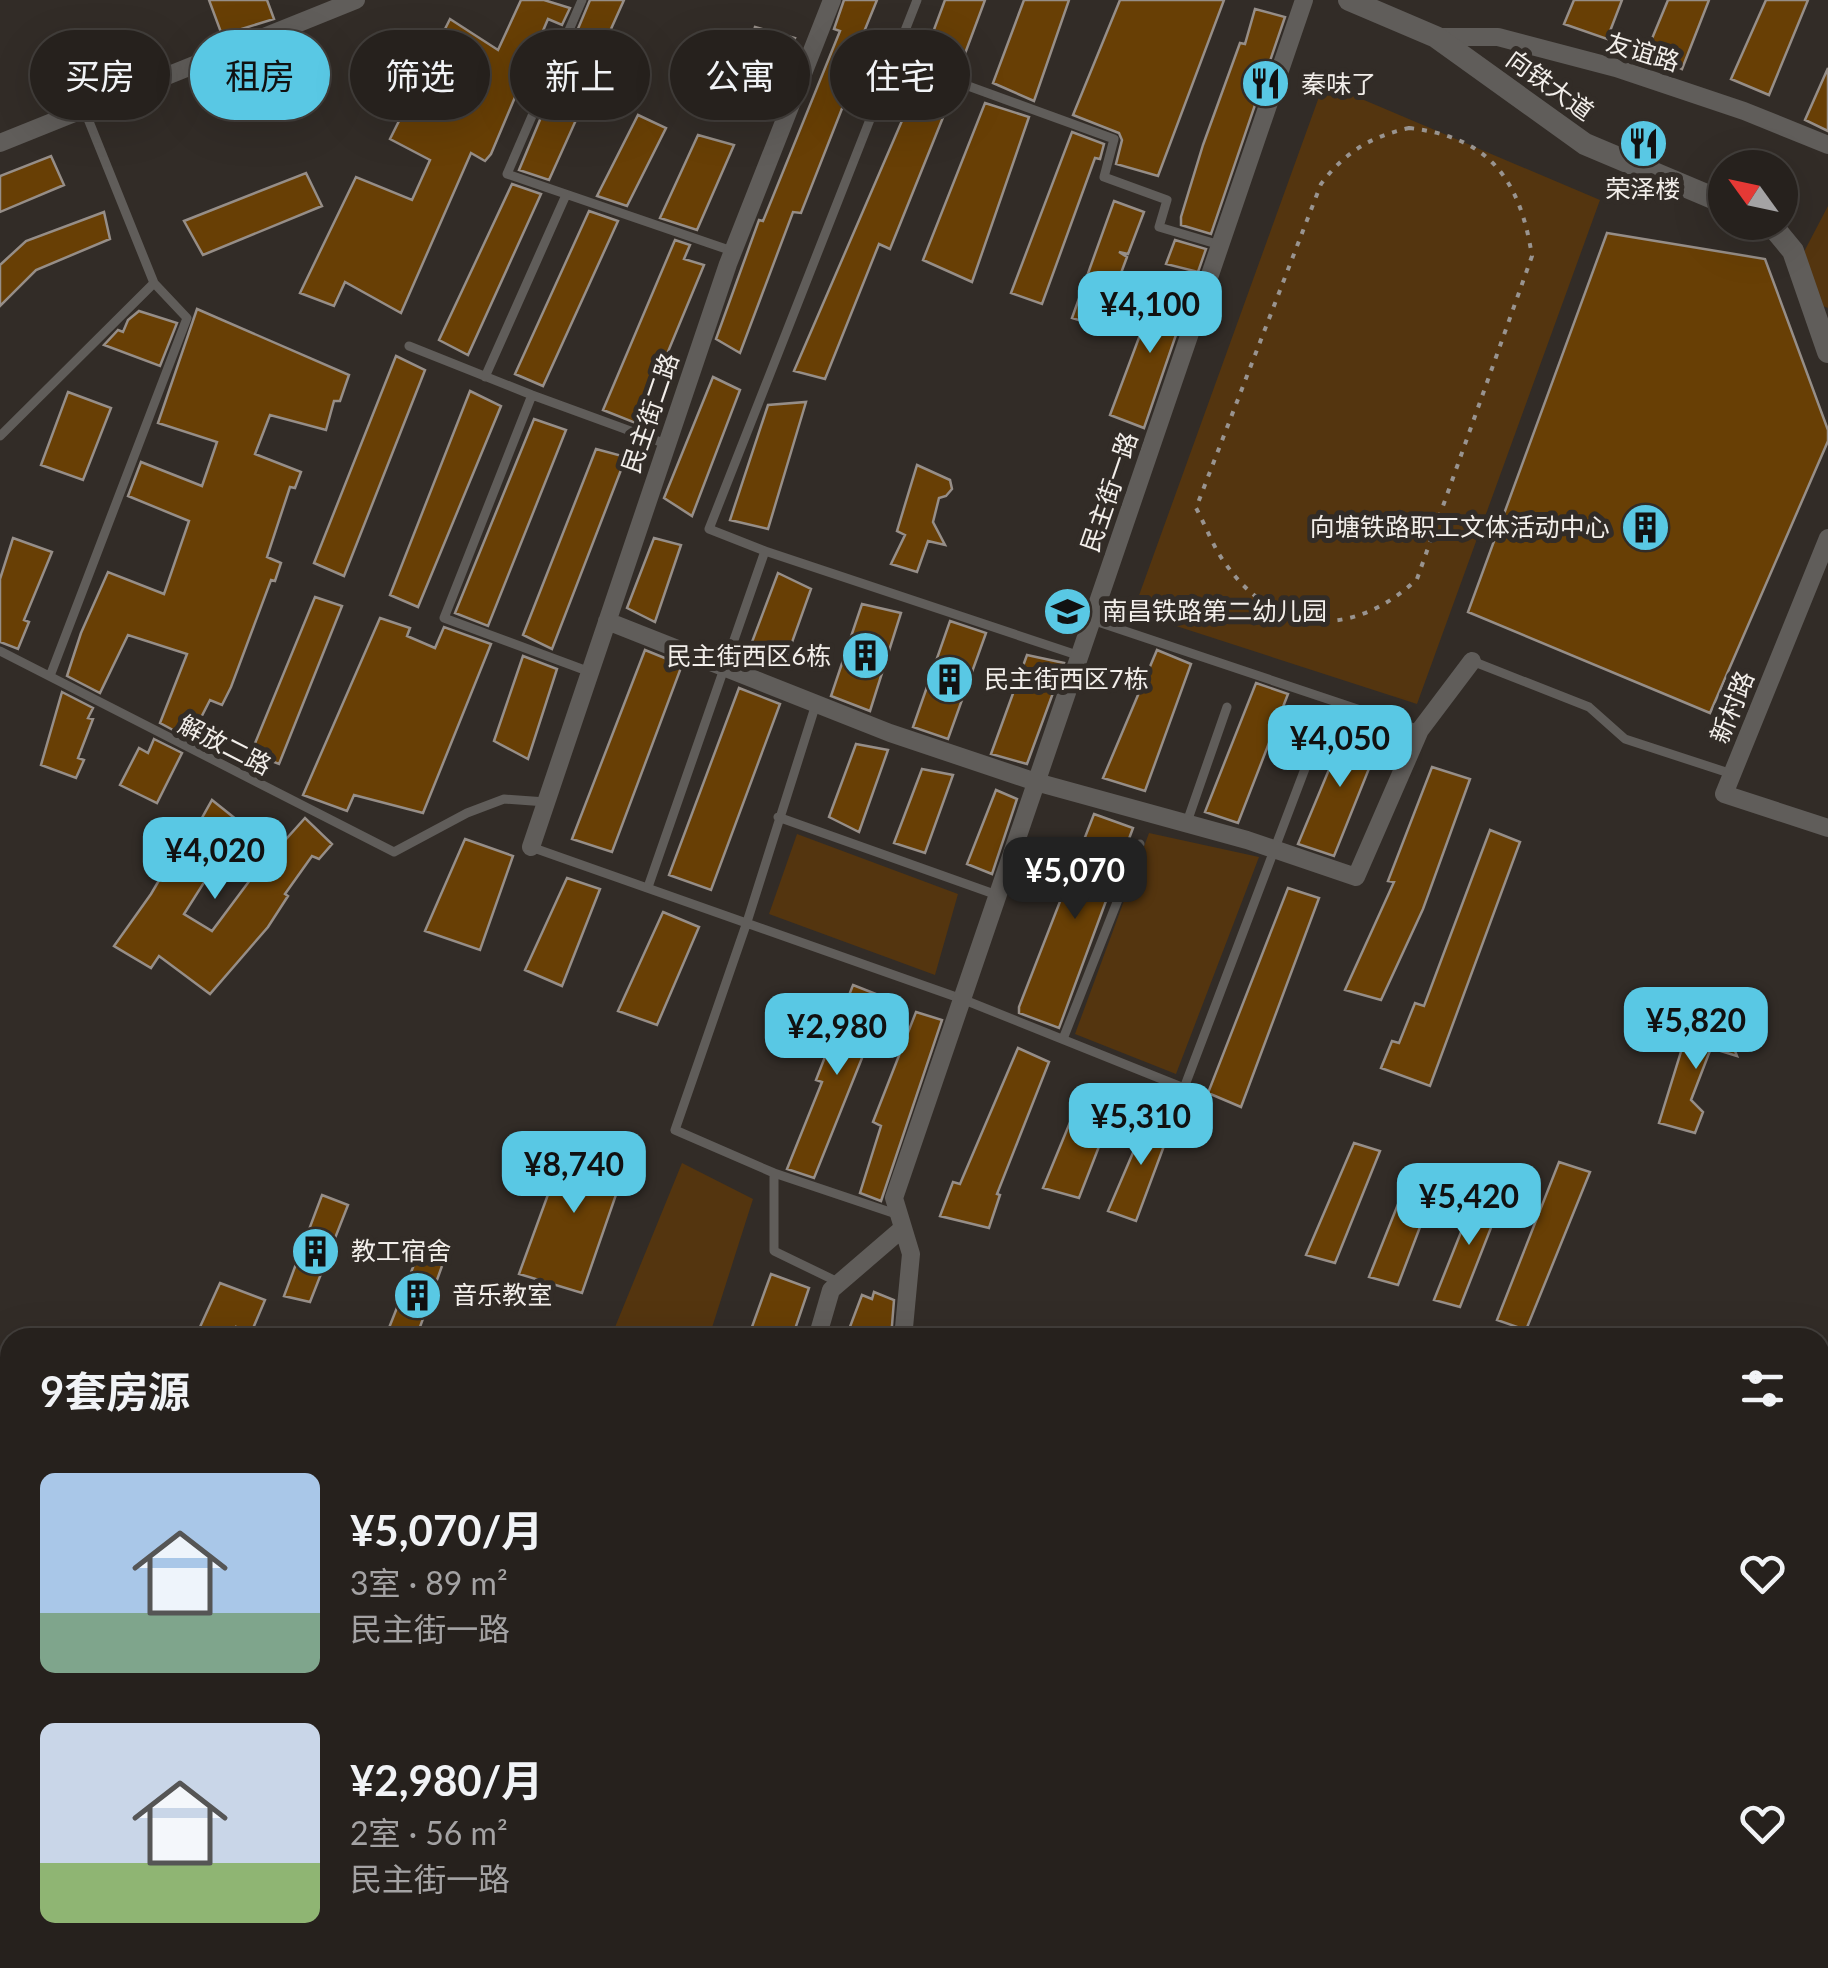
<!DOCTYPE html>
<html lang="zh">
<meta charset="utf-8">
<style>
body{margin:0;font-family:Lato,"Noto Sans SC",sans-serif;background:#2e2926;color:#f1f3f6;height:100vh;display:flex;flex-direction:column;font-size:38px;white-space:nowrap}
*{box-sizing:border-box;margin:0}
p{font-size:32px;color:#a4a3a4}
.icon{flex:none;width:55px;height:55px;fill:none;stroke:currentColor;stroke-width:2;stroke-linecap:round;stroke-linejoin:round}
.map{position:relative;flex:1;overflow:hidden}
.details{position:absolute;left:0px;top:1328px;width:1830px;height:642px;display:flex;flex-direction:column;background:#26211d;border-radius:30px 30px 0 0;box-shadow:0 10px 40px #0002,0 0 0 2px #423e3b}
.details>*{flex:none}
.guide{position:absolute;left:30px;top:30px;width:1000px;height:90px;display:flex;gap:20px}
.needle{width:65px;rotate:303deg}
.buttons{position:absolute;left:1708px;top:150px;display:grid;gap:20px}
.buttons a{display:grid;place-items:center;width:90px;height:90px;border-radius:50%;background:#26211d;box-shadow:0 10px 40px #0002,0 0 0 2px #423e3b;font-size:50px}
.price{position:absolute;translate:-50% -85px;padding:0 22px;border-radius:20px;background:#59c8e4;color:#111;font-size:32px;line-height:65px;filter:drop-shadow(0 2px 5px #0008)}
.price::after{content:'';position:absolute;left:50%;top:60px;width:30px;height:22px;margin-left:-15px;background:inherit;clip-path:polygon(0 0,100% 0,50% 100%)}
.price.current{background:#222;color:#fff}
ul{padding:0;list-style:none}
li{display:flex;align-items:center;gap:30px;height:250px;padding:0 40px}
li span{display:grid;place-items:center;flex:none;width:280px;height:200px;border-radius:15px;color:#555}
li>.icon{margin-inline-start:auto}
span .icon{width:120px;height:120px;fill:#fffc;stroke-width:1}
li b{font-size:42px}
h2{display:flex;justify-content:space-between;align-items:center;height:120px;padding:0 40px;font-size:42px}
.pill{padding:0 35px;border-radius:45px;background:#26211d;box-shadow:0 10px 40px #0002,0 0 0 2px #423e3b;font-size:35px;line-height:90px}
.pill.current{background:#59c8e4;color:#111}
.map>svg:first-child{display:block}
.green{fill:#54350f}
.building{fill:#683f05;stroke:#968e88;stroke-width:2.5}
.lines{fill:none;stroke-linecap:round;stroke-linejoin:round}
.path{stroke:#999490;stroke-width:4;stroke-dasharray:5 8;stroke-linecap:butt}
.service{stroke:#605d5a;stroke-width:9}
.minor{stroke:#605d5a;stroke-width:18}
.tertiary{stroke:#605d5a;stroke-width:22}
.labels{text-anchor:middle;stroke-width:10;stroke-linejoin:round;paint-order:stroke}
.street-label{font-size:25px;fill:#f2eeea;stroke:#322c27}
.poi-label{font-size:25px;fill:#f2eeea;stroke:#322c27;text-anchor:start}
</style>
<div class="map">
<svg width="1828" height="1968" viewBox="0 0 1828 1968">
<rect width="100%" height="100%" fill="#322c27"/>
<!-- green -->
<path class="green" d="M1324,83L1600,200L1417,704L1133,612Z
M1828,206V308L1810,301L1796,267Z
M1149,833L1259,857L1176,1074L1075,1034Z
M797,834L958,894L935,975L769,914Z
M682,1163L753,1199L709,1337H611Z
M0,1481L10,1484V1816L0,1813Z"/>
<!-- building -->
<path class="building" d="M209,0H267L274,19L222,35Z
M521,0H544L570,8L562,25L548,19L491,154L485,161L471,153L401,313L345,282L334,306L300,293L356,177L412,200L430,160L390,139L450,19L498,50Z
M590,0H624L580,98L585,100L549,180L519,170Z
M844,0H877L857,49L865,50L801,213L793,212L740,353L716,339L759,220L763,221L840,31L834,29Z
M945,0H985L960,67L926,51Z
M1024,0H1069L1034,101L993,83Z
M1120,0H1224L1158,176L1116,164L1122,140L1119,133L1073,115Z
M1574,0H1622L1607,39L1564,24Z
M1668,0H1709L1682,69L1646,53Z
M1766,0H1808L1769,95L1731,79Z
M1255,9L1285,17L1211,234L1181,225V217L1203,145L1240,43L1245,44Z
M755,27L795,38L782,70L770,67L758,108L729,98L738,58L745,61Z
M1828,68V131L1805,120Z
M917,86L952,95L890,249L879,244L825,379L794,371Z
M985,103L1029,117L972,282L923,260Z
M638,115L666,128L627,206L597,196Z
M1072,132L1104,144L1100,159L1095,158L1042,304L1011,293Z
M698,135L734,145L697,230L660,218Z
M51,156L64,185L0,212V176Z
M306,173L322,206L203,255L184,221Z
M512,184L541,194L468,355L439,340Z
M1114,201L1144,212L1128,254L1119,252L1127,257L1101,327L1072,318Z
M589,211L618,221L543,386L515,374Z
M104,212L110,239L36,270L0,306V265L26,241Z
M1607,233L1765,259L1828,430V441L1710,713L1468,612Z
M675,240L690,245L684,259L704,265L638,424L603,410Z
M1175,240L1206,249L1198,272L1166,264Z
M1161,279L1189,297L1144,428L1110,415Z
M197,309L349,375L340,401H334L326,430L270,415L255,454L301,472L295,488L290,487L267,557L281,563L275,581L271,580L231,687L222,705L210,700L190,739L160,723L187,654L128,635L100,693L67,676L81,633L108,572L164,594L189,521L128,496L141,462L202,486L217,442L158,423Z
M139,311L177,323L160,366L104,345L118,330L123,332L128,320Z
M396,356L425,370L344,576L314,563Z
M713,377L740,390L692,516L664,498Z
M470,391L501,406L418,607L390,595Z
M68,392L111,408L83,480L41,465Z
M806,402L768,529L730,520L768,405Z
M534,419L566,430L488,626L455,613Z
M596,449L626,457L552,649L523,635Z
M917,465L950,480L952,489L946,496L939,498L933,522L945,545L928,541L917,572L891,564L905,535L897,531Z
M13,538L52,552L24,620L29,622L18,649L0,642V579Z
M654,538L681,545L655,622L627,608Z
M778,573L811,589L785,662L749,650Z
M315,597L342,606L279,764L251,753Z
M862,604L901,613L870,711L831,696Z
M380,618L410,628L407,636L435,648L444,627L491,644L423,813L354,795L347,811L303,795Z
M950,621L986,633L948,739L913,727Z
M645,650L682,665L612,852L572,839Z
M1157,650L1191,664L1145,791L1103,778Z
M1027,655L1064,663L1027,764L991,754Z
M523,656L557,669L528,759L494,741Z
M1256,683L1288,694L1238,823L1205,812Z
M739,688L780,704L711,890L669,875Z
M62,692L93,708L88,718L93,719L78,758L84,760L76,778L41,765Z
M1348,724L1382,736L1334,856L1298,844Z
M154,739L182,753L157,803L120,785L139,748L148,753Z
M856,744L888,750L859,832L829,817Z
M1432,767L1470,779L1423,909L1381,1000L1345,990L1394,882L1388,881Z
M922,769L953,775L925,853L894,843Z
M996,790L1017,799L992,874L967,864Z
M212,800L237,820L231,827L238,832L215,860L217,862L184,914L212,931L253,876L305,818L332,844L319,859L312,856L285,894L288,896L268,927L210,994L159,956L151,968L114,946L151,894L184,838L189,841Z
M1094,814L1133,828L1059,1028L1019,1013V1007Z
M1490,830L1520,842L1430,1086L1381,1068L1392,1041L1399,1043L1415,1003L1424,1006Z
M465,839L513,856L480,950L425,931Z
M567,878L600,889L562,986L525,970Z
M1288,888L1319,898L1241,1107L1208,1093Z
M663,912L699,927L657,1025L618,1011Z
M853,985L886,998L814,1178L787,1169L822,1082L816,1080Z
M1714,1010L1739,1018L1731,1041L1737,1056L1711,1048L1691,1100L1703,1112L1695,1133L1659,1123L1684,1042L1707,1032Z
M916,1012L942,1020L881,1201L860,1193L881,1126L873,1122Z
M1018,1048L1049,1062L997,1194L1000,1195L989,1228L940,1216L953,1182L960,1184Z
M1085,1086L1119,1095L1079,1198L1043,1188Z
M1150,1113L1174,1119L1136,1221L1108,1211Z
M569,1137L628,1160L582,1293L519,1274Z
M1354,1143L1380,1151L1335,1263L1306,1255Z
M1559,1162L1590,1172L1526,1330L1497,1320Z
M1412,1169L1439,1177L1398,1285L1369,1277Z
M1479,1187L1503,1197L1460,1307L1434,1300Z
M322,1195L348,1205L310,1302L284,1296Z
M421,1247L446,1255L416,1338H385Z
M771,1274L809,1288L792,1338H748Z
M220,1283L265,1300L251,1333L236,1327L232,1338H195Z
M874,1292L894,1300L891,1338H863L848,1332L862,1295L872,1299Z"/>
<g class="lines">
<!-- path -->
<path class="path" d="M1409,128C1490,137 1520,180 1532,256L1417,579C1355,638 1276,637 1225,563C1213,547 1206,526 1196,508L1321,184C1345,152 1370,137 1409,128Z"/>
<!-- service -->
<path class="service" d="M582,0L507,174L732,251
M894,59L1114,139L1104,177L1167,200L1159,227L1220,245
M409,346L532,395L666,444
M485,377L566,195
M532,395L444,618L590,672
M0,436L154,283L84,109
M765,551L709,529L917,0
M1092,620L1420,730
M0,651L394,852L467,813L504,799L546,802
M1472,661L1589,707L1625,739L1732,774
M50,676L187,318L154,283
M816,704L747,922L675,1130L774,1173L896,1214
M778,817L997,895
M1187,822L1227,707
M531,847L962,999L1184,1088L1317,737
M648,887L765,551L1080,656
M1063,1039L1140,844
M774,1173V1251L838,1282"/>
<!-- minor -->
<path class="minor" d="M1436,37H1498L1616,68L1744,111L1828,145
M0,143L356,0
M1828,538L1724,794L1828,828
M607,621L890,733L1036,782L1247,840L1356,877L1420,730L1472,661
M531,847L728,264L832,0
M817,1338L831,1290L903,1228
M903,1338L911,1254L894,1198L1304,0
M543,1960L563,1968
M837,1960L839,1968
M695,1968L698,1960"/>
<!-- tertiary -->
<path class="tertiary" d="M1349,0L1436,37L1585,144L1725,203
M1769,222L1793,251L1828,352"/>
</g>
<!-- icons -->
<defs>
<symbol id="restaurant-disc" viewBox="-11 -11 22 22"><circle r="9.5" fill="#59c8e4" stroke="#322c27"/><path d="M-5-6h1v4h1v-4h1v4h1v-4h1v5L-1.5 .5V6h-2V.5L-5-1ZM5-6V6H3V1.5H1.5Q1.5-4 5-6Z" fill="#111"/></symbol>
<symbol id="building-disc" viewBox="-11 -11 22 22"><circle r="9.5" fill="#59c8e4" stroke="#322c27"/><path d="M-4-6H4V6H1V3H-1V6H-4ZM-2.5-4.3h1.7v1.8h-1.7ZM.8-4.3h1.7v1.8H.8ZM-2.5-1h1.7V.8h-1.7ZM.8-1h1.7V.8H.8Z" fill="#111"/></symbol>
<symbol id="school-disc" viewBox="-11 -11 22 22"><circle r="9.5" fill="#59c8e4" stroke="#322c27"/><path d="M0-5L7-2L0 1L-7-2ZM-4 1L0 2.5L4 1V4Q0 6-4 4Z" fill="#111"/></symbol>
</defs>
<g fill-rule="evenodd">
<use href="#restaurant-disc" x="1238" y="56" width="55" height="55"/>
<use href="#restaurant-disc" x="1616" y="116" width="55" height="55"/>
<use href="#building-disc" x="1618" y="500" width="55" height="55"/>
<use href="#school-disc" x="1040" y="584" width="55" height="55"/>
<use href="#building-disc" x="838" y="628" width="55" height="55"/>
<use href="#building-disc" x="922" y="652" width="55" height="55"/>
<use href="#building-disc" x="288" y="1224" width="55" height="55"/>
<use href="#building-disc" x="390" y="1268" width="55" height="55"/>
</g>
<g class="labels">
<!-- street labels -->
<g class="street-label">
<text transform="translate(1643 52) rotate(17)" y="9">友谊路</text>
<text transform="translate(1550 85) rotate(36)" y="9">向铁大道</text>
<text transform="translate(650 413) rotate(-71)" y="9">民主街二路</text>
<text transform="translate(1109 492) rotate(-71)" y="9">民主街一路</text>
<text transform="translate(1732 707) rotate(-68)" y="9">新村路</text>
<text transform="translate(225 745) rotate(27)" y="9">解放二路</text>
</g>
<!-- poi labels -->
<g class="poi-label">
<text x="1301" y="93">秦味了</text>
<text x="1643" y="198" text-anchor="middle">荣泽楼</text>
<text x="1610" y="536" text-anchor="end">向塘铁路职工文体活动中心</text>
<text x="1102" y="620">南昌铁路第二幼儿园</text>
<text x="831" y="665" text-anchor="end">民主街西区6栋</text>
<text x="984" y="688">民主街西区7栋</text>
<text x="351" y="1260">教工宿舍</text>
<text x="452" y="1304">音乐教室</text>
</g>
</g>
</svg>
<div class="buttons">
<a><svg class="needle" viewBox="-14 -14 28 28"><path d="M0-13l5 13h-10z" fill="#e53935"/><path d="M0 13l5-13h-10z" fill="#a4a3a4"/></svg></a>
</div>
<b class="price" style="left:1150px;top:356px">¥4,100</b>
<b class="price" style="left:1340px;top:790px">¥4,050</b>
<b class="price" style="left:215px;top:902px">¥4,020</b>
<b class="price current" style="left:1075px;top:922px">¥5,070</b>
<b class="price" style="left:1696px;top:1072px">¥5,820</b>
<b class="price" style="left:837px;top:1078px">¥2,980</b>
<b class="price" style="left:1141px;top:1168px">¥5,310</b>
<b class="price" style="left:574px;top:1216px">¥8,740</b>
<b class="price" style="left:1469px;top:1248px">¥5,420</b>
<div class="guide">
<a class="pill">买房</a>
<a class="pill current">租房</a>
<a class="pill">筛选</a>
<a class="pill">新上</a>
<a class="pill">公寓</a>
<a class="pill">住宅</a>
</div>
<section class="details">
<h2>9套房源<svg class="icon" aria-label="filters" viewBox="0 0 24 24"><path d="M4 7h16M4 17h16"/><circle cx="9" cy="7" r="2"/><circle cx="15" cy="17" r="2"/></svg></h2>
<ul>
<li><span style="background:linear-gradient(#a9c7e8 70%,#7fa58c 0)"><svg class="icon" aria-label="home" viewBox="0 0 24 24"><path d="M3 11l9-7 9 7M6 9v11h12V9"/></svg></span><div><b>¥5,070/月</b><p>3室 · 89 m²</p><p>民主街一路</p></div><svg class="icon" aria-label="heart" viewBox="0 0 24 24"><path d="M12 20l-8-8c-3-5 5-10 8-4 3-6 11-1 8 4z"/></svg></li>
<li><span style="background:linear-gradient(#c9d6e8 70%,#8fb573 0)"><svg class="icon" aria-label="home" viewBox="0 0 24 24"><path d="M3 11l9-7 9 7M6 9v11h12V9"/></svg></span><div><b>¥2,980/月</b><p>2室 · 56 m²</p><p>民主街一路</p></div><svg class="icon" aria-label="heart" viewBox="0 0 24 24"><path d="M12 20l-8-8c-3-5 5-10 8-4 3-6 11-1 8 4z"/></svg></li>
</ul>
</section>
</div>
